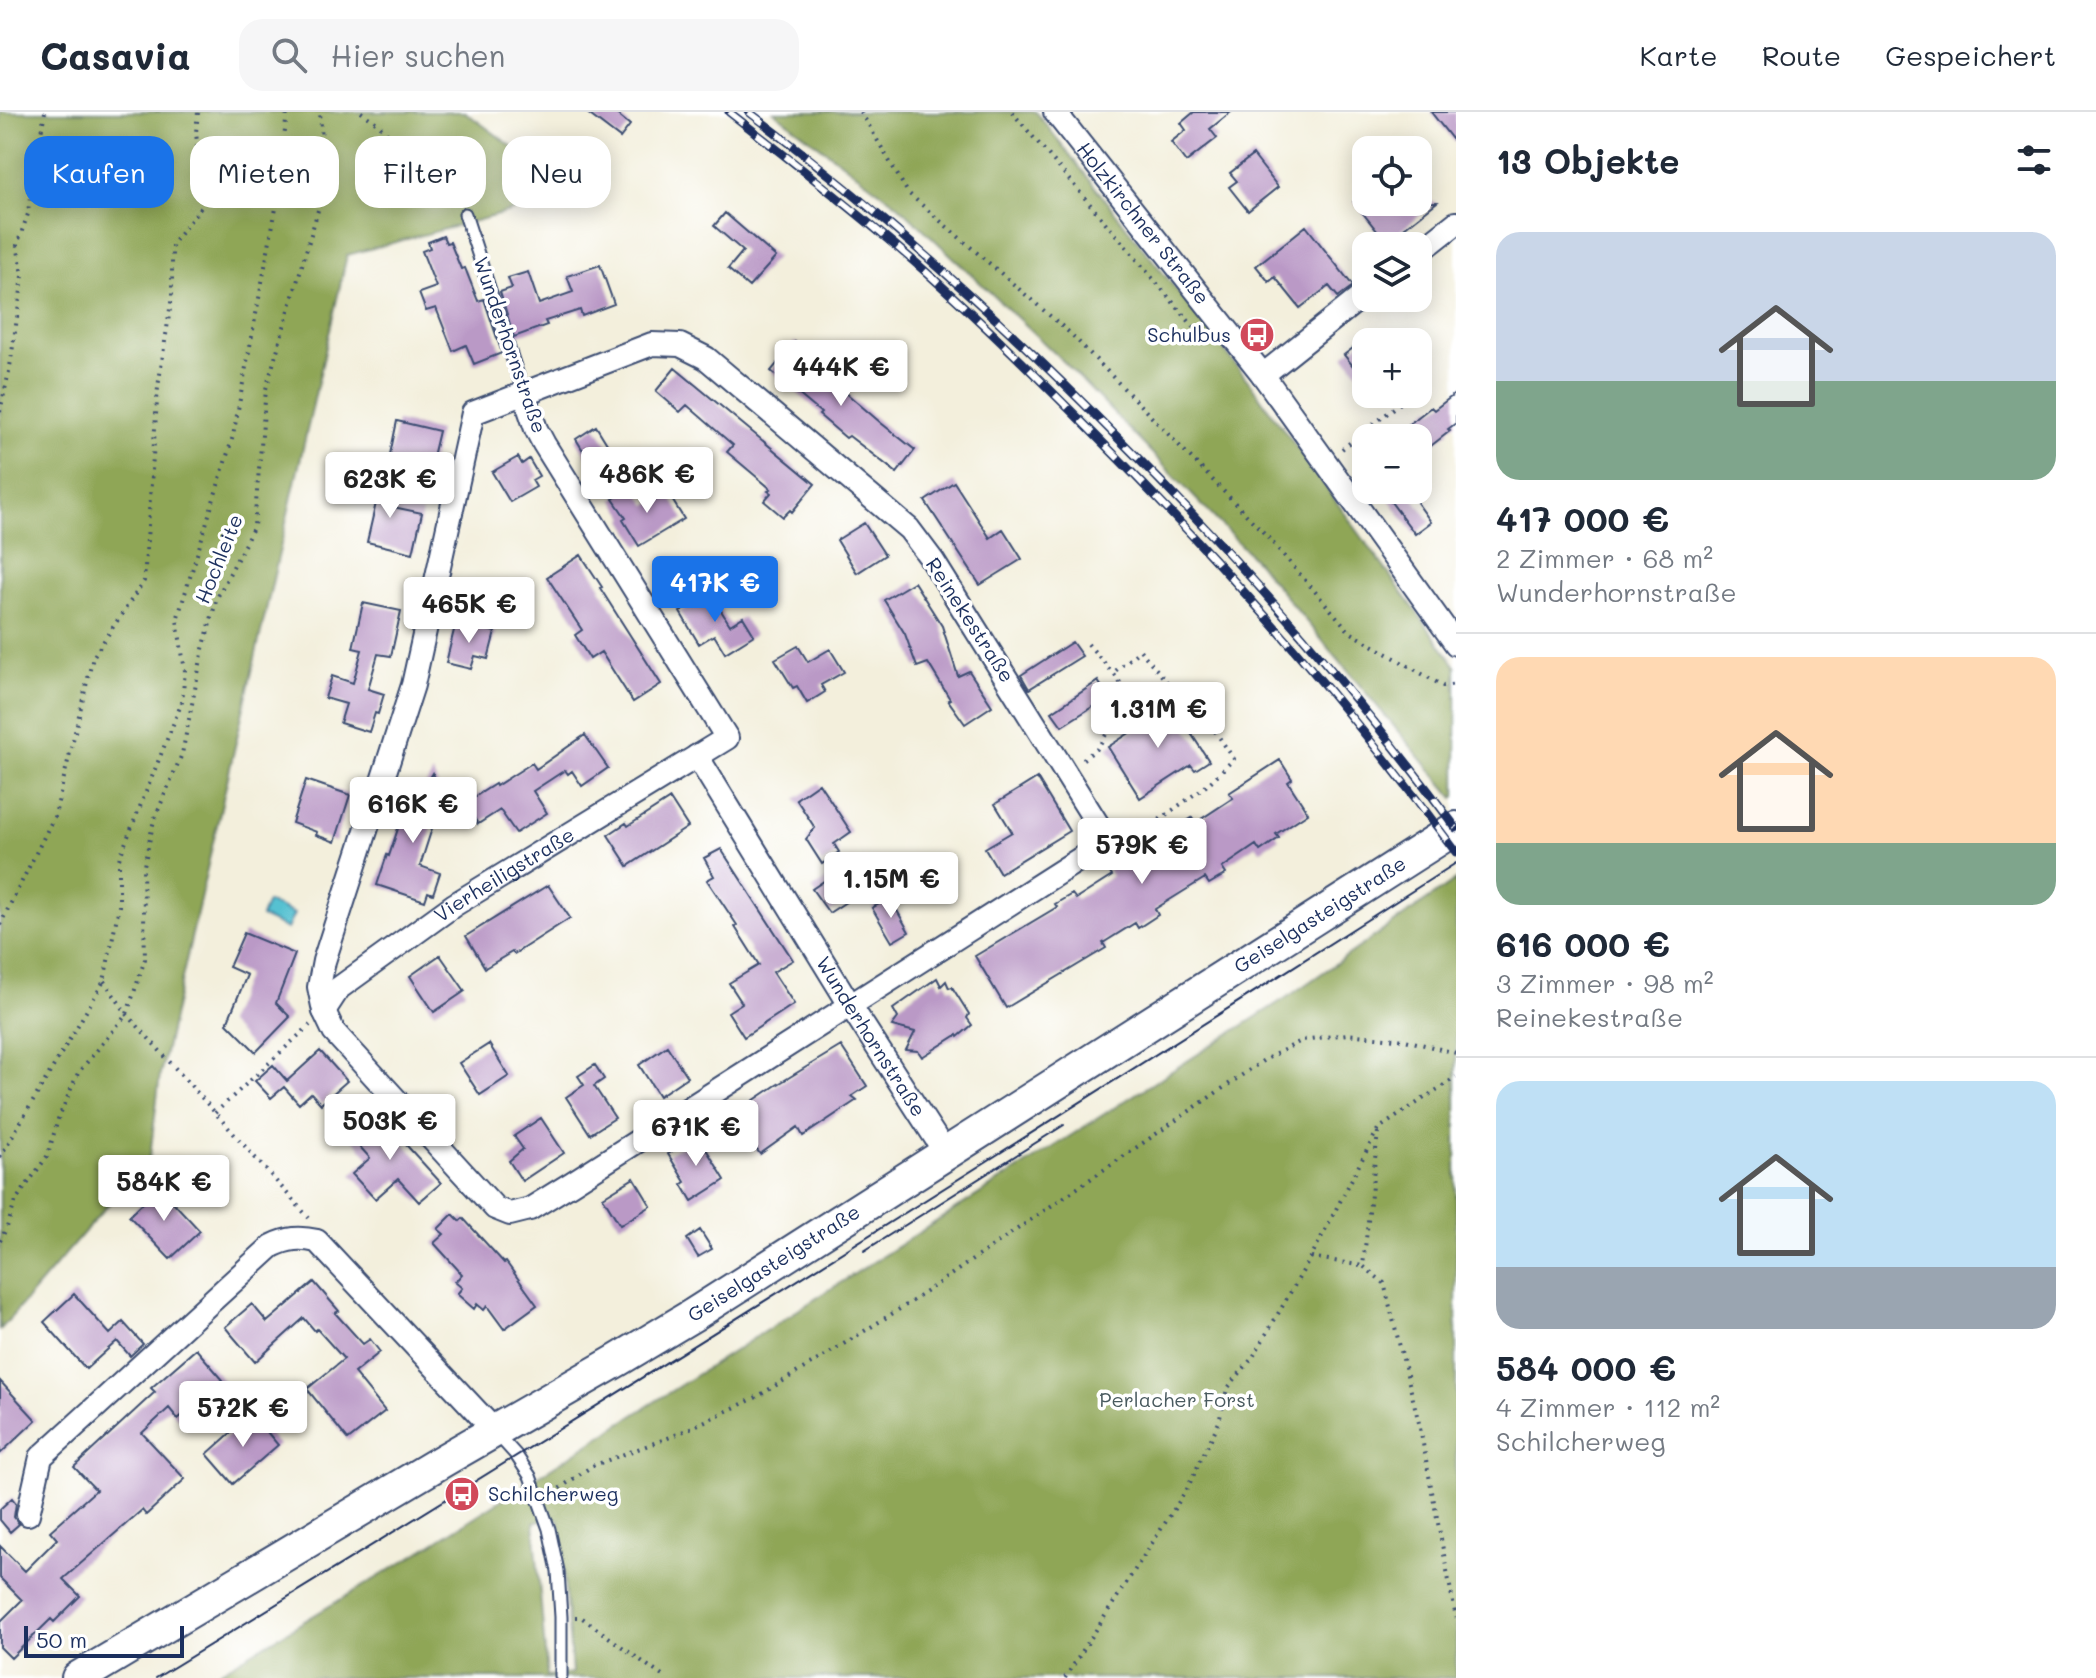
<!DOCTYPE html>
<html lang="de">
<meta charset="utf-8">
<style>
body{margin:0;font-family:Mali,sans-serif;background:#f6f6f7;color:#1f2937;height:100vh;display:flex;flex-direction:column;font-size:30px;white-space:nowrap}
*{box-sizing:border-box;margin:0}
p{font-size:26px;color:#747a83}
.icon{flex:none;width:44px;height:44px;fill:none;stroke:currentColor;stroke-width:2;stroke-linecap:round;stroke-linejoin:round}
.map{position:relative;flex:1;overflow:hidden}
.side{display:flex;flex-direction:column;background:#fff;width:640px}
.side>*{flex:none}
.hud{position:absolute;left:24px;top:24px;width:760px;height:72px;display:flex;gap:16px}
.fabs{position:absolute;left:1352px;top:24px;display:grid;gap:16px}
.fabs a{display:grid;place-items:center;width:80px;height:80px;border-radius:16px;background:#fff;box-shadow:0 4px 20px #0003;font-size:40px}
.scale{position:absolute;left:24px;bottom:20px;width:160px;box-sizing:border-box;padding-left:8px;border:4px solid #1b2f5e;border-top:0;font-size:22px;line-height:28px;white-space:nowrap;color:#1b2f5e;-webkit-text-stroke:6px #fff;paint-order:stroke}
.price{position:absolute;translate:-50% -68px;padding:0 18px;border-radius:8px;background:#fff;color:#222;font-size:26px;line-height:52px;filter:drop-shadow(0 2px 4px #0008)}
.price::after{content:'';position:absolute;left:50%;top:48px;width:24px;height:18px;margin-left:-12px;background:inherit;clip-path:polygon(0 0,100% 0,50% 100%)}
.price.selected{background:#1a73e8;color:#fff}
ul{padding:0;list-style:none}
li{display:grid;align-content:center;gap:16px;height:424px;padding:0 40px}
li+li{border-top:2px solid #e0e1e3}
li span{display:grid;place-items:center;height:248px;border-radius:24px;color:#555}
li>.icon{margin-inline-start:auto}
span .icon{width:144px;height:144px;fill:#fffc;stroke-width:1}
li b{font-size:34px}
h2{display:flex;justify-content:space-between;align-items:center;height:96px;padding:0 40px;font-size:34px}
.pill{padding:0 28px;border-radius:24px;background:#fff;box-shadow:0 4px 20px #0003;font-size:28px;line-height:72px}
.pill.selected{background:#1a73e8;color:#fff}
header{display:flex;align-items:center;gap:48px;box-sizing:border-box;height:112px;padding:0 40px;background:#fff;border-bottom:2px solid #e0e1e3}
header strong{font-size:38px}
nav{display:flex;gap:44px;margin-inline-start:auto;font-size:28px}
.search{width:560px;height:72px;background:#f6f6f7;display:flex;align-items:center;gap:20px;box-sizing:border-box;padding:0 28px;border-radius:24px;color:#747a83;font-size:30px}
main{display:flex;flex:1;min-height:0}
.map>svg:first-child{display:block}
.forest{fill:#8fa657;stroke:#556a5a;stroke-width:2;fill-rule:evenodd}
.water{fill:#56c1d1;stroke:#387898;stroke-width:2}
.building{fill:#ba99c6}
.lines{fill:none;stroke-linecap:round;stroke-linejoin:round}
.lane-casing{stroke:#3b4c71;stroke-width:15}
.street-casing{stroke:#3b4c71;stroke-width:26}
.secondary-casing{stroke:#3b4c71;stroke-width:36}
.path{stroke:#3b4c71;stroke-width:4;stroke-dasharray:2 6;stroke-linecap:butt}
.lane{stroke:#fff;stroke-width:11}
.street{stroke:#fff;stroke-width:22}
.secondary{stroke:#fff;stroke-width:32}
.tram{stroke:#1b2f5e;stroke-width:2}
.rail-casing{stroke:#1b2f5e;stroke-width:9}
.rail{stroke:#fff;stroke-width:6;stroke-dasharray:18;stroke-linecap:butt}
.labels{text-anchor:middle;stroke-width:7;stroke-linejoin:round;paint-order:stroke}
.street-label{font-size:20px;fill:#1b2f5e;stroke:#fff}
.poi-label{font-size:20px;fill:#1b2f5e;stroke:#fff;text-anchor:end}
.park-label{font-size:20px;fill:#495a5f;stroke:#fff}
</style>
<header>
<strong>Casavia</strong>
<div class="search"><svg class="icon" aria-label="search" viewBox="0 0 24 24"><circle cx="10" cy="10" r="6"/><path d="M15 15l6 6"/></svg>Hier suchen</div>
<nav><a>Karte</a><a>Route</a><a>Gespeichert</a></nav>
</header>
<main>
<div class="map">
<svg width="1456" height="1566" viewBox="0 0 1456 1566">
<rect width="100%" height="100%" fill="#fff"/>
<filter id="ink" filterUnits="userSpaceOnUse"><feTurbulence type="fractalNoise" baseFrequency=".0125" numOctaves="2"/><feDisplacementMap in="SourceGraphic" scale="16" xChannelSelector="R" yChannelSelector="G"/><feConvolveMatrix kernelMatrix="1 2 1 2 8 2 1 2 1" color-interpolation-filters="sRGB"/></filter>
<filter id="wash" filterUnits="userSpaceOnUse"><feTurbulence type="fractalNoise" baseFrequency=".006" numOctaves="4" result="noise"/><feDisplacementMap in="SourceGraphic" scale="32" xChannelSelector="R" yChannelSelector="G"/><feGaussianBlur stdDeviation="1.8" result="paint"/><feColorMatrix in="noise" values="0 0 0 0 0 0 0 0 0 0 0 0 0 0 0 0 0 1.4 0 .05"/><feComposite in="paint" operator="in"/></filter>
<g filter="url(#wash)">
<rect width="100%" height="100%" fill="#f3efdc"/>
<!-- forest -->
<path class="forest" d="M0,0H465L577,82L347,143L160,963L150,1044L0,1218Z
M774,0H1036L1249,270L1456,554V684L1454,686L1255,448L1064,250L898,93Z
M1456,768V1566H209L415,1443L1292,882ZM559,1407L572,1561L547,1564L534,1410Z"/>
<!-- water -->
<path class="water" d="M267,790L294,802L287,817L261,805Z"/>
<g id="blocks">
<!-- building -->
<path class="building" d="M586,0H614L630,13L620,26Z
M1194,0H1231L1210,17L1217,26L1186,50L1171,30L1186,18L1181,11Z
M1431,0H1456V32Z
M1253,43L1278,75L1248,99L1229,75L1237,69L1230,61Z
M1354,90H1437L1386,130Z
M725,101L776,145L749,175L728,157L743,139L714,114Z
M1306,114L1353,174L1338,185L1329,174L1300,196L1275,165L1269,170L1256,154Z
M443,124L446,131L450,130L461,157L465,156L478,189L484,187L502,241L474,252L466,233L453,239L436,196L426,199L419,181L436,175L422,139L430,136L428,130Z
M600,153L614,192L582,204L580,198L545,209L547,213L514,225L500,180L512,176L508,166L528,160L539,192L573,180L567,164Z
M1366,226V270L1344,243Z
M795,230L821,252L817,256L881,311L915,338L897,361L849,324L846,326L819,303L821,301L771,259Z
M675,256L815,372L792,400L790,398L783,405L764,389L771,381L768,379L771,377L727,340L733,333L687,293L680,300L656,279Z
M1456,281V311L1448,317L1450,319L1418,344V326H1391L1431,295L1434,298Z
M397,309L439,319L428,366L387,357Z
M596,314L612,340L592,353L576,327Z
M518,345L522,352L529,347L539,364L532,368L536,375L510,390L492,360Z
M358,370L396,379L393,395L422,401L413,441L367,430L376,391L355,386Z
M954,370L990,426L1003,417L1022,447L980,473L925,389Z
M634,373L647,393L668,381L684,407L639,434L623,408L626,406L613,387Z
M1382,378H1408L1431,410L1415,422Z
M864,411L885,443L857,461L837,428Z
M581,443L602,475L600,476L661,572L633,590L601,540L590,547L575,523L582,518L547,465Z
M914,470L942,514L958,564L969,559L992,594L965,612L948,588L950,587L928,551L917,555L905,522L884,488Z
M710,481L730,513L743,505L754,523L725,541L714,523L699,532L680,500Z
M363,491L401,499L391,544L378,542L368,577L384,582L378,602L375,601L369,620L340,611L346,592L325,586L332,564L353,571L362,538L353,536Z
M456,510L495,520L488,547L475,544L471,557L446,551Z
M1072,530L1082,544L1029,577L1021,563Z
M798,534L808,550L830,537L844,560L821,573L825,580L807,591L797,574L793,576L775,547Z
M1098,569L1108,585L1062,614L1052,600Z
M1168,586L1209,649L1195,658L1191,653L1140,686L1108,635L1157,603L1152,597Z
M585,623L608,656L582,674L572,659L568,662L565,658L533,679L547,701L516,721L500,698L478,712L465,691L495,672L496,674L532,651L536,657Z
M1280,648L1292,667L1288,670L1308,701L1276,722L1279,726L1260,739L1256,733L1222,756L1226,762L1209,772L1205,766L1155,797L1158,803L1138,816L1135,811L1103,831L1106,836L1006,896L975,844L1057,795L1055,792L1072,782L1076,787L1112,764L1108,758L1192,706L1195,711L1233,686L1229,681Z
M433,661L442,685L420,754L440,761L433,782L428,780L425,789L377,773L387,743L389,744L412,674L422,679Z
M1037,666L1069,719L1000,761L985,736L1012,720L995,692Z
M306,668L350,683L335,730L316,723L317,720L292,711Z
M819,671L851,720L834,732L839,740L822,752L806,727L815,716L796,687Z
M670,687L688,715L628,754L608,723L626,711L628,714Z
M721,737L793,848L773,860L794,892L744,925L728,900L742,891L729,871L759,853L735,815L737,813L707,768L714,764L704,746Z
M839,759L855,784L829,801L812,777Z
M548,773L570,806L514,842L512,840L485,856L466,824Z
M890,786L909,820L892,830L872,796Z
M244,821L295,842L276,891L290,905L256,940L227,911L247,863L229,855Z
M440,843L465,879L434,900L410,864Z
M937,866L941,874L946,869L949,876L952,875L969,902L967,906L972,913L958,925L957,923L922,945L918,939L906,938L915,920L892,914L898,906L893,897Z
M489,932L509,964L480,983L459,951Z
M667,934L687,965L659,984L639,953Z
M841,934L867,974L852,984L857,988L803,1024L798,1015L760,1042L743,1018L740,1020L729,1005L775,974Z
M320,939L347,969L321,992L311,981L299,992L284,975L271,986L255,969L273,953L287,969Z
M595,953L604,967L594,974L615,1006L590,1022L566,985L584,973L578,964Z
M377,1001L441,1071L419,1090L398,1067L375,1087L352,1062L370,1046L351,1025Z
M541,1006L564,1041L522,1069L509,1049L523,1037L514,1024Z
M698,1024L725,1068L692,1089L682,1072L685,1070L668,1042Z
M634,1066L651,1094L620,1113L603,1085Z
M159,1075L200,1119L170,1147L129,1104Z
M453,1102L460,1109L463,1106L504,1151L506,1150L537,1193L504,1217L487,1194L484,1198L477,1192L474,1197L457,1182L462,1176L455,1170L462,1162L434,1131L444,1122L438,1117Z
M700,1118L712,1137L698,1145L687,1127Z
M314,1170L339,1199L335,1201L363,1232L370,1227L380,1240L354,1261L385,1299L348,1328L307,1277L344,1247L317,1217L315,1219L304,1206L255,1250L225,1215L252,1192L267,1210Z
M74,1182L110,1222L123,1210L143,1232L130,1244L117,1229L86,1257L44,1210Z
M196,1237L223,1268L178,1307L169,1296L142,1321L185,1367L146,1403L142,1398L63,1467L80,1484L54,1510L51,1507L11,1546L0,1535V1510L22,1488L0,1466V1434L25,1459L57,1427L50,1419L96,1378L74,1355L155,1280L151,1276Z
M0,1269L36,1308L0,1342Z
M252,1302L278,1333L233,1372L207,1342Z
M12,1386L16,1391L14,1405L19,1412L10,1420L0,1408V1397Z"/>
</g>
</g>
<g filter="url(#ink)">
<use href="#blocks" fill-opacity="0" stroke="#3b4c71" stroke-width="2"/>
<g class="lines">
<defs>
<path id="lane" d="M465,102L524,282
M496,1321L516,1343L530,1364L549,1417L558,1459L561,1505V1564"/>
<g id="street">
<path id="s1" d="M1055,0L1263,263L1456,532"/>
<path d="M1418,141L1456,111"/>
<path d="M652,232L680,233L706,246L909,417L933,449L1108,729L572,1071L530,1097L510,1102L495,1096L334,920L324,899L319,875L324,849L413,573L473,301Z"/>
<path d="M1263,263L1366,181"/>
<path id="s2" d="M697,644L850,893L946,1042"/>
<path id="s3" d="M324,899L339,876L454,793L727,626L544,332L536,317L524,282"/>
<path d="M28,1402L41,1345L272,1134C288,1126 300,1125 317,1129L495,1319"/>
</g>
<g id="secondary">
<path id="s4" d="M78,1566L444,1348L618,1248L693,1203L1456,716"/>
</g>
</defs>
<!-- lane casing -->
<use href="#lane" class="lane-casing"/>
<!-- street casing -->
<use href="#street" class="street-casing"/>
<!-- secondary casing -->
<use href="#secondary" class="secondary-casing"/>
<!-- path -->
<path class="path" d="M361,0L377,11L455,89
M861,0L908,81L1071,222L1266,423L1350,520L1443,574L1456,572
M1012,0L1199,221
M0,300L10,255L23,164L17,133L28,102L32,66L45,0
M1342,337L1403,289
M1088,532L1113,561
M1083,647L1097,637L1130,584L1113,561L1140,538L1167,570L1191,584L1234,647L1206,674L1130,729
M0,813L55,703L93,545L144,469L158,275L172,184V132L203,93L196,20L198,0
M104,869L127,902L309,1106
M215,1001L310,913
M1378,1020L1363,1154L1384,1171L1419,1311L1456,1506
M0,1045L104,869L119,794V747L182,590L185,559L177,508L233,324L277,91L287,0
M0,1129L7,1115L16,1088L48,1043L58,1007L78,961L127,902L145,847L143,758L154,708L182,642L203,537L217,486L254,414L266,277L325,74L320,0
M1311,1145L1363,1154
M553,1381L592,1354L673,1324L755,1286L821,1246L911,1190L1264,948L1303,928L1347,922L1405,928L1456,941
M575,1505H581L665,1566
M1065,1566L1187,1377L1219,1310L1227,1277L1253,1245L1311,1145L1378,1017L1456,965"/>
<!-- lane -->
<use href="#lane" class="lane"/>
<!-- street -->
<use href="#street" class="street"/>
<!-- secondary -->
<use href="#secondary" class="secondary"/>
<!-- tram -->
<path class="tram" d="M864,1139L1064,1013
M156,1566C592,1299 1025,1027 1456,751"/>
<defs>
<path id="rail" d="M729,0C792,49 856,99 917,152C979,207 1038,265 1096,324C1226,454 1347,592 1456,740
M749,0C881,99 1004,210 1120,328C1241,449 1354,578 1456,716"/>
</defs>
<!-- rail casing -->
<use href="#rail" class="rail-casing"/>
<!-- rail -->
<use href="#rail" class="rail"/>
</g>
</g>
<!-- icons -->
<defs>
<symbol id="bus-disc" viewBox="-11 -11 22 22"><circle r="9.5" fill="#d1495b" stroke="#fff"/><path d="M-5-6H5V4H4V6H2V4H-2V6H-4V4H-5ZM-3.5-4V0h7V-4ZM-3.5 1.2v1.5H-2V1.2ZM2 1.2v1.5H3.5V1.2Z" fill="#fff"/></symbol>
</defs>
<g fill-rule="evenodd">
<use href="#bus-disc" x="1237" y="203" width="40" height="40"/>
<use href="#bus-disc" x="442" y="1362" width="40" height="40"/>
</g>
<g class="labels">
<!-- street labels -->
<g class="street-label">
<text dy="7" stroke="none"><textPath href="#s1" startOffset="142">Holzkirchner Straße</textPath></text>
<text transform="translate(510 233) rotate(71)" y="7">Wunderhornstraße</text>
<text transform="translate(219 447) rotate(-68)" y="7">Hochleite</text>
<text transform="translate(970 508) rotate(57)" y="7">Reinekestraße</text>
<text dy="7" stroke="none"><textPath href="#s3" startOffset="228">Vierheiligstraße</textPath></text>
<text dy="7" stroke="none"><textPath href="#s4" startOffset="1458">Geiselgasteigstraße</textPath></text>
<text dy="7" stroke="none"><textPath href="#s2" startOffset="330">Wunderhornstraße</textPath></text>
<text dy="7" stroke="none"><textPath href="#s4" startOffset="810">Geiselgasteigstraße</textPath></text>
</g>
<!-- poi labels -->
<g class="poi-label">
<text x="1231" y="230">Schulbus</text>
<text x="488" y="1389" text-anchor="start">Schilcherweg</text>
</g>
<!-- park labels -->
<g class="park-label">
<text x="1177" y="1295">Perlacher Forst</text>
</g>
</g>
</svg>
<div class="fabs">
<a><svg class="icon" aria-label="locate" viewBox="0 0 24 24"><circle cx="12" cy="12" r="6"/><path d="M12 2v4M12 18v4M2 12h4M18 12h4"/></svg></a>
<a><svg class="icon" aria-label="layers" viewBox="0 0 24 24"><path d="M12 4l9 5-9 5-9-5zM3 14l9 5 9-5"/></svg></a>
<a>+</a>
<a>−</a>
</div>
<div class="scale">50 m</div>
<b class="price" style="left:841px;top:296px">444K €</b>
<b class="price" style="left:647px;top:403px">486K €</b>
<b class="price" style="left:390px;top:408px">623K €</b>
<b class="price selected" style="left:715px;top:512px">417K €</b>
<b class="price" style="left:469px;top:533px">465K €</b>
<b class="price" style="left:1158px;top:638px">1.31M €</b>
<b class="price" style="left:413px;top:733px">616K €</b>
<b class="price" style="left:1142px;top:774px">579K €</b>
<b class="price" style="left:891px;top:808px">1.15M €</b>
<b class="price" style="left:390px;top:1050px">503K €</b>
<b class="price" style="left:696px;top:1056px">671K €</b>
<b class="price" style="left:164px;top:1111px">584K €</b>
<b class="price" style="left:243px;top:1337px">572K €</b>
<div class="hud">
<a class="pill selected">Kaufen</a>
<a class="pill">Mieten</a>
<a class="pill">Filter</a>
<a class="pill">Neu</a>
</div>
</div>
<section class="side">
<h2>13 Objekte<svg class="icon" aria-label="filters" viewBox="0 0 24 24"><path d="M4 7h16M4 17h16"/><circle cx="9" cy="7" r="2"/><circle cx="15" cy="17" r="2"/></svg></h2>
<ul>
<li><span style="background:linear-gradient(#c9d6e8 60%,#7fa58c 0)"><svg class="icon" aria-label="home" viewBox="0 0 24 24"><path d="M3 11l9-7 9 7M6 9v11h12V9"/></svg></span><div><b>417 000 €</b><p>2 Zimmer · 68 m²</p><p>Wunderhornstraße</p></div></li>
<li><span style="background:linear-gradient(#ffd9b3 75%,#7fa58c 0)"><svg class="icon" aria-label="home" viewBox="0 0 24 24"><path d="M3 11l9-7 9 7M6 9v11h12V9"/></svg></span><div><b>616 000 €</b><p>3 Zimmer · 98 m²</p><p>Reinekestraße</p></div></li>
<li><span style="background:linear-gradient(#bfe0f5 75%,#9aa5b1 0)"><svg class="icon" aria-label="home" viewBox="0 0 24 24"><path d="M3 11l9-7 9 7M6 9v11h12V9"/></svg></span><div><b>584 000 €</b><p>4 Zimmer · 112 m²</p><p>Schilcherweg</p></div></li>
</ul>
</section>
</main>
